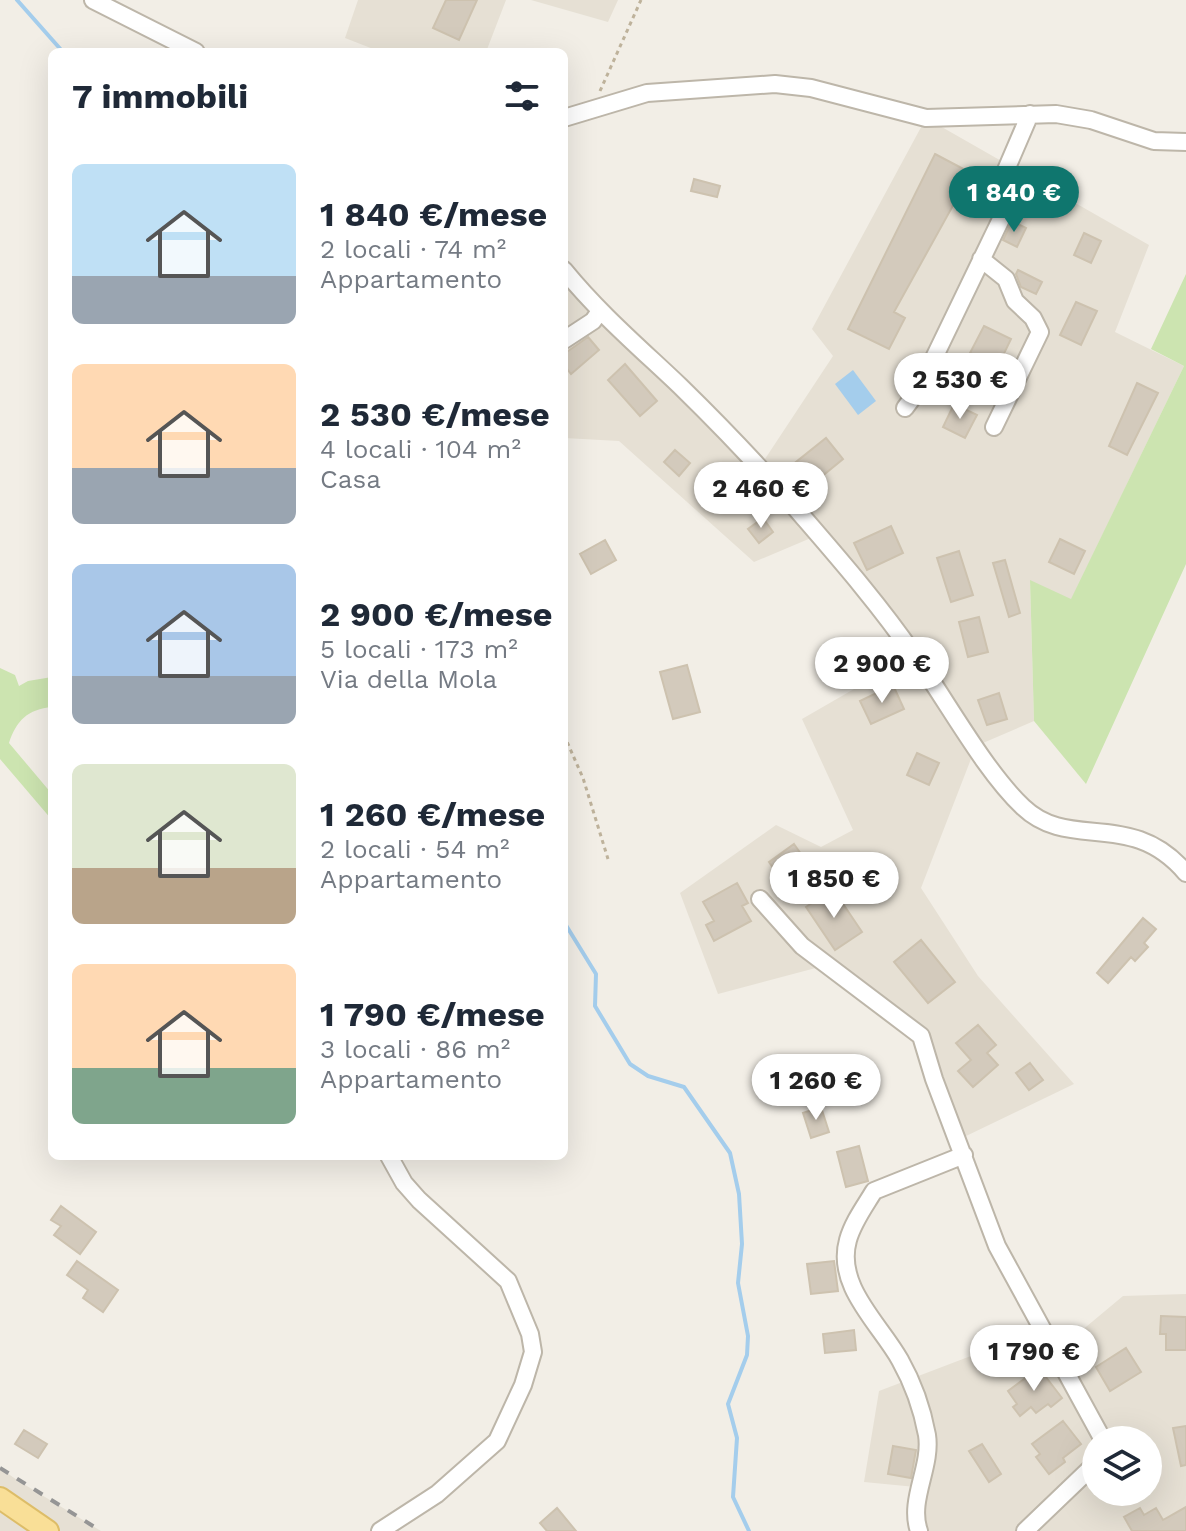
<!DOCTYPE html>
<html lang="it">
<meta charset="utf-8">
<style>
body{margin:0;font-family:"Work Sans",sans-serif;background:#f2f2f3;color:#1f2937;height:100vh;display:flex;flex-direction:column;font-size:30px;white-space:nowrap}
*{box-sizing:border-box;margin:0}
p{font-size:26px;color:#747a83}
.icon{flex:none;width:44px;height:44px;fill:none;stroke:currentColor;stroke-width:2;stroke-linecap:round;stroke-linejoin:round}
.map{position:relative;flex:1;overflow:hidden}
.sheet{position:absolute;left:48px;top:48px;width:520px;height:1112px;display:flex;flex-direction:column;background:#fff;border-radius:12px;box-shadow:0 8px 32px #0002}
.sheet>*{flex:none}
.buttons{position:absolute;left:1082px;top:1426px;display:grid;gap:16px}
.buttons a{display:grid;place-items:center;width:80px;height:80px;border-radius:50%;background:#fff;box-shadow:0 8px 32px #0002;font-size:40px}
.price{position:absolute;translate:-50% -68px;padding:0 18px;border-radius:28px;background:#fff;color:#222;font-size:26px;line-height:52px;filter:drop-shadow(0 2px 4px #0008)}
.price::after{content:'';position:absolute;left:50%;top:48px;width:24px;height:18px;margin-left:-12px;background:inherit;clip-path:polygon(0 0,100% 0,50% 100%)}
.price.active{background:#0f766e;color:#fff}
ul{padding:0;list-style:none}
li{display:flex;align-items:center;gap:24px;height:200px;padding:0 24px}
li span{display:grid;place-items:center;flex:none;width:224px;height:160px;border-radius:12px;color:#555}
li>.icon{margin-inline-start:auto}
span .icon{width:96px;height:96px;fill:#fffc;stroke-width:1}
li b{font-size:34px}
h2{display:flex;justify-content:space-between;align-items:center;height:96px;padding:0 24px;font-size:34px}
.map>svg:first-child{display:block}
.residential{fill:#e6e0d4;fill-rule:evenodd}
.green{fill:#cce4b0}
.water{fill:#a4cdec}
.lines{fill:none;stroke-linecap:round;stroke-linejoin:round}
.stream{stroke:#a4cdec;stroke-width:4}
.building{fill:#d3cabc;stroke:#cdc2af;stroke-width:2}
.minor-casing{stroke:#bdb6a9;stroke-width:20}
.major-casing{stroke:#ddbd68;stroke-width:24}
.path{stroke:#beb29b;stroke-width:3;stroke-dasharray:4 4;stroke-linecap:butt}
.minor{stroke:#fff;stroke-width:16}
.major{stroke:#f9df97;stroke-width:20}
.rail{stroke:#959595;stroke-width:4;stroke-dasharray:10 10;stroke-linecap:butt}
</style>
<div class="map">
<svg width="1186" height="1531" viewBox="0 0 1186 1531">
<rect width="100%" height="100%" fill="#f2eee6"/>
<!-- residential -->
<path class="residential" d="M358,0H506L486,52H381L345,38Z
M531,0H618L608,22Z
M926,118L1149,245L1115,332L1184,366L1071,600L1030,581L1034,721L976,746L921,888L978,976L1074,1084L964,1137L918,1032L827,965L718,994L680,893L776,825L821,847L853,830L802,719L913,655L818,535L754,562L619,441L564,438V270L759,468L833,356L812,329Z
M1186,1294V1531H922L926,1488L864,1482L879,1391L1034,1332L1050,1357L1123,1296ZM1096,1440H1148V1492H1096Z
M0,1468L17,1480L101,1531H0Z"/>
<!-- green -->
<path class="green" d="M1186,274V564L1086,784L1034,721L1030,580L1071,599L1184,366L1151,349Z
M0,668L15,675L19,686L28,681L52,677V707C28,709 16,721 9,743L52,794V820L0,759Z"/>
<!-- water -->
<path class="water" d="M853,370L876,401L858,415L835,384Z"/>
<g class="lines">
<!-- stream -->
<path class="stream" d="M17,0L63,52
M564,922L596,974L595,1006L630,1064L648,1076L684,1087L730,1153L739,1194L742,1244L738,1283L748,1336L747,1355L728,1404L737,1438L733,1497L749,1531"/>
</g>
<!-- building -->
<path class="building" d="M446,0H477L459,40L433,28Z
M935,154L971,173L894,312L905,318L889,349L848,329Z
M694,179L720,186L717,197L691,191Z
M1012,221L1026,228L1017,247L1003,240Z
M1084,233L1101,241L1091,263L1074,255Z
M1018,270L1042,282L1036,294L1021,287L1016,274Z
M1076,302L1097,311L1081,345L1060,335Z
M984,326L1011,339L998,366L970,353Z
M588,337L599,350L571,374L564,365V354Z
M625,364L657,401L640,416L608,380Z
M1137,383L1158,393L1127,455L1109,446Z
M954,404L977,415L965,438L943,427Z
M826,438L843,459L799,495L781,474Z
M675,450L690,463L679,476L664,462Z
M763,518L773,532L759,543L748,529Z
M891,526L903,553L867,570L854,543Z
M1060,539L1085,551L1074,574L1049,562Z
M605,540L616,560L591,574L580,554Z
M959,551L973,595L951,602L937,558Z
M1005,560L1020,613L1009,617L993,563Z
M979,617L988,652L968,657L959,622Z
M687,665L700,712L673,719L660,672Z
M893,685L904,709L871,724L860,701Z
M999,693L1007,719L987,725L978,700Z
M917,753L939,763L929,785L907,775Z
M794,844L808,864L783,882L769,862Z
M737,883L748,903L742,906L751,921L714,941L706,925L714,921L703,902Z
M833,889L862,932L835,950L806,907Z
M1143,918L1156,929L1144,943L1148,947L1135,961L1131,957L1108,983L1097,973Z
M921,940L955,982L928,1003L894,962Z
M978,1025L996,1045L987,1053L998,1065L973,1087L958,1071L971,1060L956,1043Z
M1030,1063L1043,1080L1029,1090L1016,1073Z
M821,1107L829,1132L811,1138L803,1113Z
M859,1146L868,1181L846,1187L837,1152Z
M61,1206L96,1232L80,1254L54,1235L61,1226L51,1220Z
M77,1261L118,1290L103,1312L83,1298L88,1290L67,1275Z
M834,1261L838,1291L811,1294L807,1264Z
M1161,1316L1186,1317V1350H1166V1334H1160Z
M854,1330L856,1350L825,1353L823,1334Z
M1126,1348L1141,1372L1110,1391L1096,1367Z
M1039,1368L1062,1398L1051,1407L1048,1404L1036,1413L1031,1407L1020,1416L1013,1407L1017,1404L1008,1391Z
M1063,1421L1081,1444L1063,1458L1065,1462L1049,1474L1036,1457L1040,1454L1032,1444Z
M1186,1426V1465L1181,1466L1173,1428Z
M24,1430L47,1444L38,1458L15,1444Z
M982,1444L1001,1474L989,1482L969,1451Z
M893,1446L916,1450L911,1478L888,1474Z
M1186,1507V1531H1132L1124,1517L1140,1508L1144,1515L1156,1508L1163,1520Z
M557,1508L576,1531H547L540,1523Z"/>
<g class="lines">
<defs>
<path id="minor" d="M93,0L196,52
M564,118L647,93L775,84L811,88L926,118L1056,114L1091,120L1154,141L1186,142
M981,259L1006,279L1015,301L1033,318L1040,332L994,427
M564,270C599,313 640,348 680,386C723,428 765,472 804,518C842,562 881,607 914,655C947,701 984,770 1023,807C1070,852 1131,808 1186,873
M564,340L593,321L600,311
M905,408L919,389L1002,217L1006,170L1030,114
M760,899L802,946L921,1036L934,1079L997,1246L1103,1440
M380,1531L437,1494L497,1441L523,1385L533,1352L530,1334L508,1281L419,1200L404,1183L389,1156
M919,1531C908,1500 932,1467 927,1435C922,1408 913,1383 900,1360C880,1324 835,1286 848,1240C853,1222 865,1206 874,1191L964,1155
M1025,1531L1096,1463"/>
<path id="major" d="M0,1498L48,1531"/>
</defs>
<!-- minor casing -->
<use href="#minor" class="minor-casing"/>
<!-- major casing -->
<use href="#major" class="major-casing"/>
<!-- path -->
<path class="path" d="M600,91L641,0
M564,735L583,778L608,859"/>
<!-- minor -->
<use href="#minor" class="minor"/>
<!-- major -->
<use href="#major" class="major"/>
<!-- rail -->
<path class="rail" d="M0,1468L101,1531"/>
</g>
</svg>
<div class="buttons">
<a><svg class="icon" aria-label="layers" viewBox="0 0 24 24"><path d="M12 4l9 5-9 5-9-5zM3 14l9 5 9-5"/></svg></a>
</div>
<b class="price active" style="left:1014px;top:234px">1 840 €</b>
<b class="price" style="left:960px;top:421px">2 530 €</b>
<b class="price" style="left:761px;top:530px">2 460 €</b>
<b class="price" style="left:882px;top:705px">2 900 €</b>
<b class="price" style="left:834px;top:920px">1 850 €</b>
<b class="price" style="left:816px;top:1122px">1 260 €</b>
<b class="price" style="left:1034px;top:1393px">1 790 €</b>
<section class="sheet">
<h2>7 immobili<svg class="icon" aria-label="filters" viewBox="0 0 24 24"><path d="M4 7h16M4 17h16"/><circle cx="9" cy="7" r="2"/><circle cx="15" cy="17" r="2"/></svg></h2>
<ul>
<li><span style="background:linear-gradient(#bfe0f5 70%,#9aa5b1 0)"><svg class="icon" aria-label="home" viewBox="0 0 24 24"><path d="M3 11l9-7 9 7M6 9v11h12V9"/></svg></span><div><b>1 840 €/mese</b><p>2 locali · 74 m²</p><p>Appartamento</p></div></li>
<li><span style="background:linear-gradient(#ffd9b3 65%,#9aa5b1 0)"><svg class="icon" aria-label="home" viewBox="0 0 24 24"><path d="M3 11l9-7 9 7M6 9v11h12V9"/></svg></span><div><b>2 530 €/mese</b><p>4 locali · 104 m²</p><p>Casa</p></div></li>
<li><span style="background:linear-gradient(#a9c7e8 70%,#9aa5b1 0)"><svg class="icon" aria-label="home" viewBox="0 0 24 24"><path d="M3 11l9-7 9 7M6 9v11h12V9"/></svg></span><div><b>2 900 €/mese</b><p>5 locali · 173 m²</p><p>Via della Mola</p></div></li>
<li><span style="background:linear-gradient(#dfe7d0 65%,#b9a48a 0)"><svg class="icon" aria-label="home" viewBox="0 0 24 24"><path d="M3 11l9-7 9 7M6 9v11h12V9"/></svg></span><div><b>1 260 €/mese</b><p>2 locali · 54 m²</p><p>Appartamento</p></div></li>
<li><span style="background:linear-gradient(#ffd9b3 65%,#7fa58c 0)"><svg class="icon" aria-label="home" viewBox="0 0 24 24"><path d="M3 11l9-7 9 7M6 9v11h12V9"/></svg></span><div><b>1 790 €/mese</b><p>3 locali · 86 m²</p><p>Appartamento</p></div></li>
</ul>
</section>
</div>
